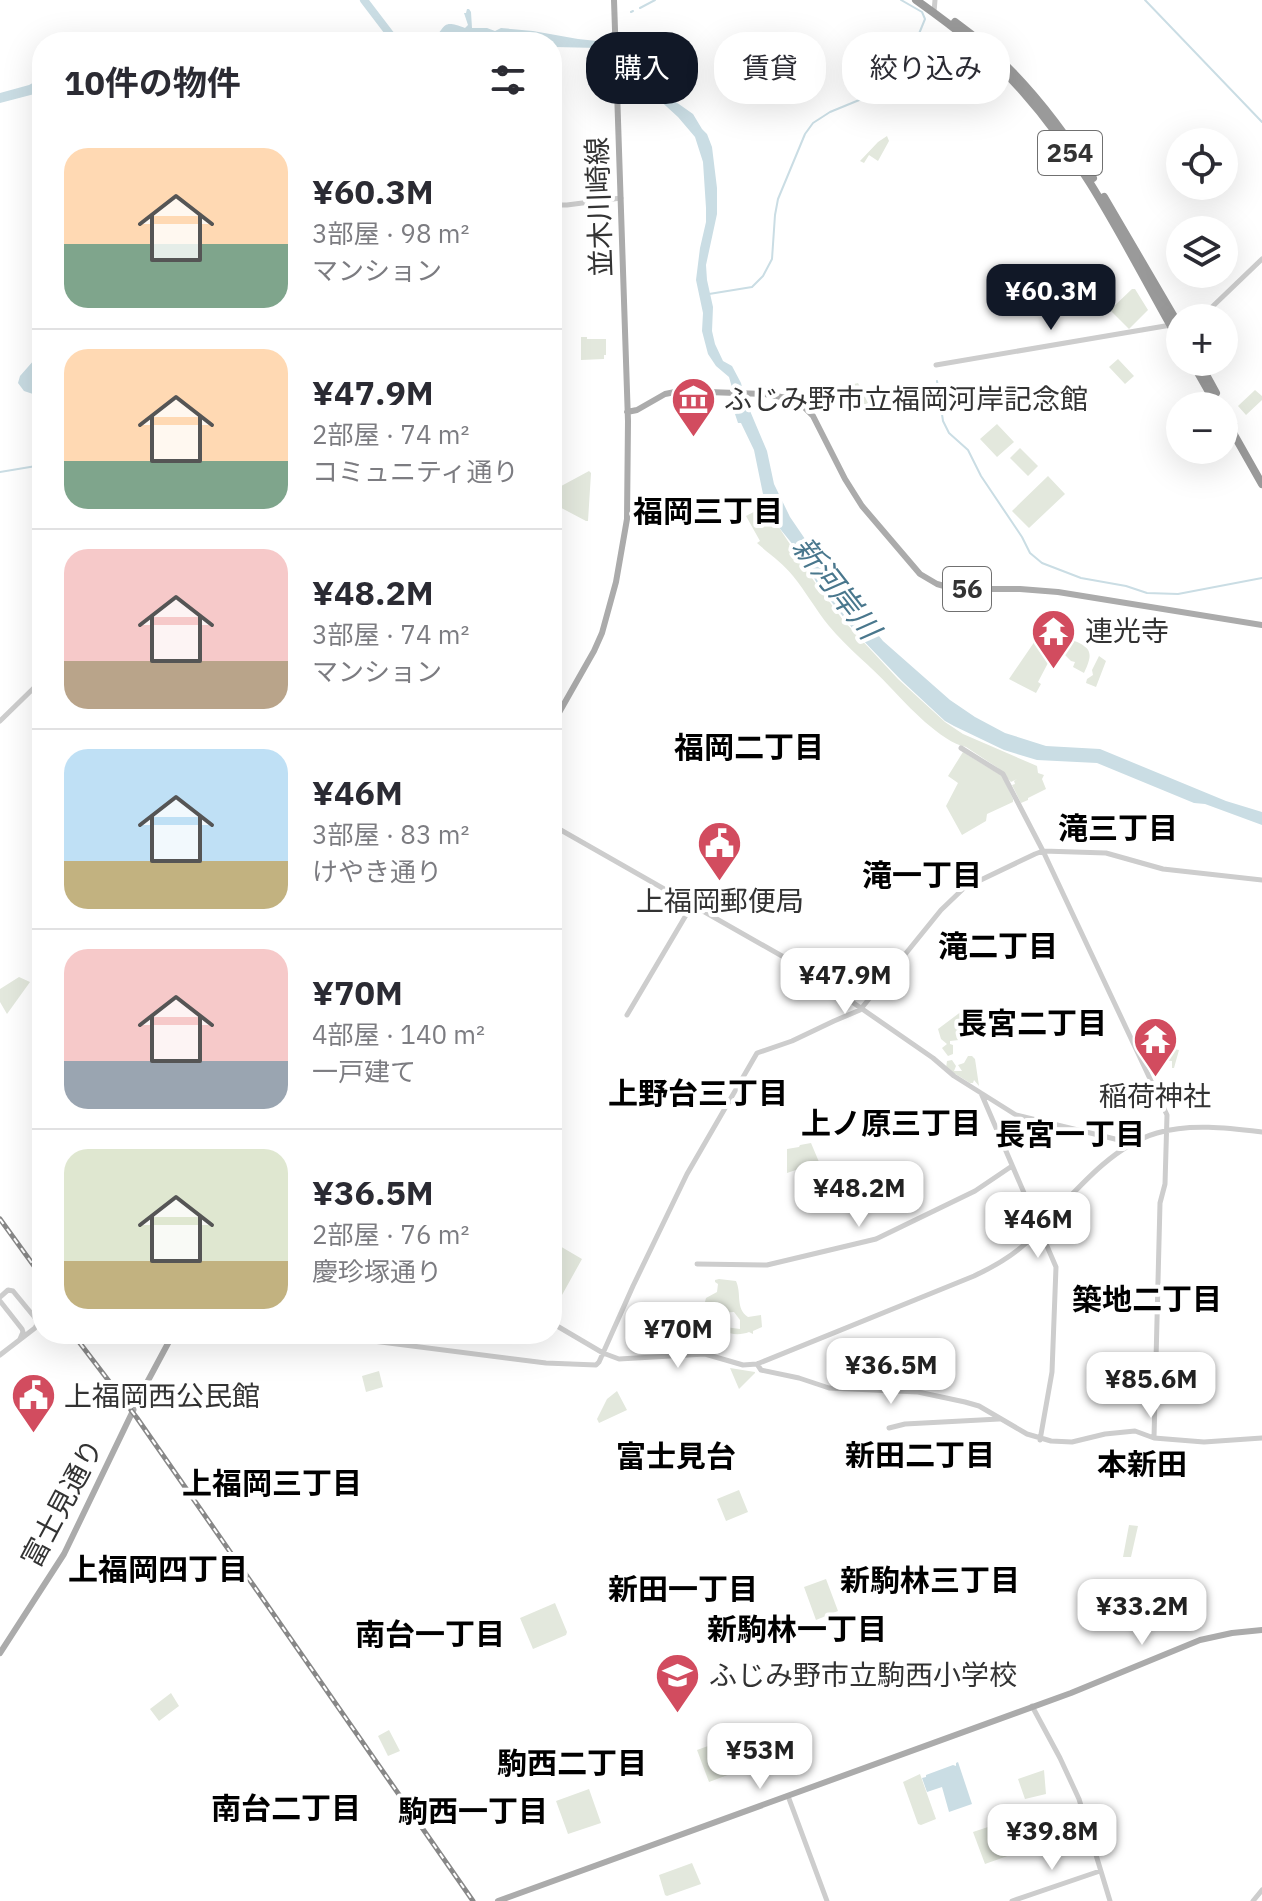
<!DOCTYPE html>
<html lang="ja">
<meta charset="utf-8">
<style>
body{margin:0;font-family:"IBM Plex Sans","Noto Sans JP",sans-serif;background:#f7f7f7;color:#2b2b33;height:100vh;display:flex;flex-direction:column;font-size:30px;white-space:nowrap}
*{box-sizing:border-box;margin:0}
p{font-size:26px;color:#7c7c81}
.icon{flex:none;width:44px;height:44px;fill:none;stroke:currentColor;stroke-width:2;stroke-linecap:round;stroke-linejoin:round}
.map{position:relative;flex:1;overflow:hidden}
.side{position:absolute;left:32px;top:32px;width:530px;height:1312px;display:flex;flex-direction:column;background:#fff;border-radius:32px;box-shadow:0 8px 32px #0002}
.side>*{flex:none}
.hud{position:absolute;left:586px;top:32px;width:556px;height:72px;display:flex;gap:16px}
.controls{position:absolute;left:1166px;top:128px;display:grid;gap:16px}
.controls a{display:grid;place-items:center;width:72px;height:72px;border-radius:50%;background:#fff;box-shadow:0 8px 32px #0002;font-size:40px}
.price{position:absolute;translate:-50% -68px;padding:0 18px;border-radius:16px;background:#fff;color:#222;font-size:26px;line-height:52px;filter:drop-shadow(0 2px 4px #0008)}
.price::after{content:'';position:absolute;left:50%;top:48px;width:24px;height:18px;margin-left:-12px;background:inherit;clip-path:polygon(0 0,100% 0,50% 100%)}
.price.selected{background:#111827;color:#fff}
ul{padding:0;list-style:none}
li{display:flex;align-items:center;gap:24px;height:200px;padding:0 32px}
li+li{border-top:2px solid #e1e1e2}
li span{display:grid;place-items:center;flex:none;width:224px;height:160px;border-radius:24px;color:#555}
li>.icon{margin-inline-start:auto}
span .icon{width:96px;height:96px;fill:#fffc;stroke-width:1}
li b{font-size:34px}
h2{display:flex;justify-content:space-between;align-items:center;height:96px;padding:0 32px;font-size:34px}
.chip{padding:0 28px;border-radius:32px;background:#fff;box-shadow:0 8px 32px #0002;font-size:28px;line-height:72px}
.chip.selected{background:#111827;color:#fff}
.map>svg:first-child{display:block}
.green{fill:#e3e8dd}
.water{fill:#cadde4}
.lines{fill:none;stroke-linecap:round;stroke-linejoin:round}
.stream{stroke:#cadde4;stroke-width:2}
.river{stroke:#cadde4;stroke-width:8}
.minor{stroke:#cdcdcd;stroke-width:5}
.major{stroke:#ababab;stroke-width:6}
.highway{stroke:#9a9a9a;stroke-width:8}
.rail-casing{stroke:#888;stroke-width:5}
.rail{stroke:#fff;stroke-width:2;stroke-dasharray:6;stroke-linecap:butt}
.labels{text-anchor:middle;stroke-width:8;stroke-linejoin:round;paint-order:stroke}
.shield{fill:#fff;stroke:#707070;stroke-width:2}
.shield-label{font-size:26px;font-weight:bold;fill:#333}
.street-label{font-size:28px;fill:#333;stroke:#fff}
.poi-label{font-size:28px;fill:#333;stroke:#fff;text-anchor:start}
.neighbourhood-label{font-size:30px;font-weight:bold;fill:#000;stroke:#fff}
.water-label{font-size:30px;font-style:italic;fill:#49778d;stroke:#fff}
</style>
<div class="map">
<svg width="1262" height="1901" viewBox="0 0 1262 1901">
<rect width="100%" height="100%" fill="#fff"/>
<!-- green -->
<path class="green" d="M887,136L889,141L878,161L869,155L864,163L860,161L878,142Z
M1132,289H1135L1148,310L1129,329L1110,310Z
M581,337H587V339H606V355H604V359L581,360Z
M1118,359L1134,376L1125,384L1109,367Z
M858,383L868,403L854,409C850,401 852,394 850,385Z
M1255,390L1262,396V400L1246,415L1238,406Z
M997,424L1014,442L997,457L980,439Z
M1020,448L1038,466L1028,476L1010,458Z
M589,471L591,473L588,521H586L552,503V491Z
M1048,476L1065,494L1029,528L1012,511Z
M765,506L814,581L843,620L898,679L945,722L963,734L1037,766L1038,773L1044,775L1042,779L1046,789L1028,798V800L1021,803L1012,785L1015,784L1014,781L1017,779L1011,782L998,768L966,747C941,742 907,705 890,687C871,666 847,648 829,626C816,610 806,592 793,576C783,563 769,554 757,543L760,541L746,516Z
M1048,622L1054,626L1048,638L1058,644L1038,682L1041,684L1036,693L1009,679Z
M1065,637C1086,646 1097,647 1084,673L1073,667L1075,662L1071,661L1063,653L1065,646L1062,644Z
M1099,656L1106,661L1096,687L1086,683L1087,679L1093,675L1092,670Z
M963,752L1002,776L1013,799V802L987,814L986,821L962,835L946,806L958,783L948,776Z
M19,977L30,982L7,1014L0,1002V989Z
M962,1011L977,1030L963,1034L959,1040L950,1041V1044L953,1045V1054L948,1056L942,1048L947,1044L941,1039L938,1029Z
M1157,1046L1179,1050L1174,1068H1172V1061L1156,1060Z
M968,1056H972L975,1059L979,1086L974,1080L973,1083H970L946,1068L947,1061L952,1060L956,1066L954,1071H962L958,1065L964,1063Z
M811,1143L819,1162L787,1173V1149L799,1147L800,1145Z
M553,1242L582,1259L552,1313V1243Z
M719,1279L736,1281C742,1294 735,1308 748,1317L761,1315L762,1327L753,1331V1334L749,1332C742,1335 731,1335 724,1331L725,1327L740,1329V1320L734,1312L720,1313L706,1310L704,1306L706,1298L717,1292L718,1284L715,1282V1280Z
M730,1368L755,1372V1373L739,1389Z
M379,1371L383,1387L366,1392L362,1376Z
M617,1391L627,1410L599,1423L597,1419L607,1399Z
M739,1490L748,1512L726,1521L717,1499Z
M1129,1525L1138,1526L1131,1557H1123Z
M826,1579L838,1611L816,1620L804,1587Z
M555,1603L567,1632L566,1635L533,1649L520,1618Z
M171,1693L179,1706L159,1721L150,1709Z
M389,1730L400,1751L388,1756L378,1736Z
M719,1742L723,1753L734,1749L741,1770L709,1782L697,1750Z
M1044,1770L1046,1794L1025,1799L1018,1779Z
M920,1774L936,1819L921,1825L918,1824L903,1782Z
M589,1789L601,1823L568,1834L556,1801Z
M1000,1823L1013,1854L985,1864L973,1832Z
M692,1863L701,1884L667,1896L665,1895L659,1875Z"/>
<!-- water -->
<path class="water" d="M467,9H469L471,12L472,28H487L495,31L501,28L533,31L578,39L597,41L604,43L666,95L693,114L702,129L707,134L712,147L717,188V214L706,265L707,280L713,307L712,331L715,344L723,361L732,366L741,383L745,399L767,451L774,484L790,517L829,574L883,641L950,700L975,717L1005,733L1046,746L1100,749L1226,801L1262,812V825L1205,804L1194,803L1097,763L1037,760L1004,750L954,726L945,721L902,681L857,634L818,585L798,551L777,525L765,504L754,450L741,423H738L735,414L737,413L730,403L735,398L729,377L716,366L708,354L702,331L703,313L696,280L700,248L706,222V208L703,162L695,137L678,117L610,55L598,48L555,47L552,46V42L456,36L455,34L445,42H430C447,29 439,18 465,28L468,25L464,13H466Z
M42,78V92L0,103V93L29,85Z
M42,351V397L24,391L18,383L20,376Z
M958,1762L972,1804L949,1812L942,1787L927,1792L922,1778L926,1777V1775L953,1765L956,1766V1763Z"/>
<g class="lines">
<!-- stream -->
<path class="stream" d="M1145,0L1262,122
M640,8L655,0
M631,12L633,11
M709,294L752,287L763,276L772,259L775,215L778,199L805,134L813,123L830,112L869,96L903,64L914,46L925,19L922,12L901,0
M937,381L943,421L949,433L968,450L981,476L1022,537L1030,553L1042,563L1081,578L1126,586L1147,593L1178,594L1262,578
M0,472L42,465"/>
<!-- river -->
<path class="river" d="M364,0L396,42"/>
<!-- minor -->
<path class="minor" d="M934,12L935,0
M552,205H567L621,198
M1197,318L1212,307L1262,259
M936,365L1171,325
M0,721L42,680
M961,748L1003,774L1043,851L1167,1115L1165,1184L1160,1203L1154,1438
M552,825L803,968L933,1058L954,1076L1016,1115L1119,1140L1128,1144
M627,1015L692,905
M981,1093L1056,1267L1052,1372L1040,1440
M697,1264L767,1265L876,1239L975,1191L1012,1166
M0,1297L8,1290L13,1291L36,1319L37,1324L35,1328L0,1355
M0,1301L22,1329L23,1332L20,1339
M552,1323L603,1353L619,1359L705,1354L743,1365L757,1364L974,1276C993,1267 1011,1257 1026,1243C1064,1206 1105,1148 1157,1133C1190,1123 1229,1128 1262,1132
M170,1340L317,1338L373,1341L546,1363L596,1365L599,1362L633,1286L687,1174L757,1053L792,1041L834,1021L860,1010L941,910L964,888L1035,854L1043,851L1106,853L1163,869L1262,880
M757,1364L761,1370L799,1378L829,1388L918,1392L965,1402L979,1406L1027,1434L1051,1441L1072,1442L1105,1434L1135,1431L1154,1438L1204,1442L1262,1438
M889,1428L905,1424L999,1419
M1032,1706L1060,1758L1079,1799L1110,1901
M788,1796L827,1901
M1012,1901L1100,1871
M1253,1901L1262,1890"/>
<!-- major -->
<path class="major" d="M627,412L637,410L665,394L680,391L765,394L792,399L801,404L813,416L845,479L862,506L920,574L937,584L955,589H1020L1058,592L1262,625
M552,725L594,651L602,633L616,582L627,519L628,421L614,0
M0,1653L64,1554L143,1390L173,1334
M498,1901L1071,1693L1200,1640L1232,1633L1262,1630"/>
<!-- highway -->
<path class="highway" d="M916,0C954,27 992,56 1023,92C1089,166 1131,257 1180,342
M955,22C1012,63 1057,119 1093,178
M1104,197L1180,327
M1192,362L1217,406
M1199,362L1216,393
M1224,406L1233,423
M1224,417L1262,484"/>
<defs>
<path id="rail" d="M0,1219L42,1277
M73,1334L137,1418L473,1901"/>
</defs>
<!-- rail casing -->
<use href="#rail" class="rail-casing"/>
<!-- rail -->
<use href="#rail" class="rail"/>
</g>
<!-- icons -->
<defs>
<symbol id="museum-pin" viewBox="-11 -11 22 30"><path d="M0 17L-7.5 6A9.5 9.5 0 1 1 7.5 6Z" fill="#d24c5f" stroke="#fff"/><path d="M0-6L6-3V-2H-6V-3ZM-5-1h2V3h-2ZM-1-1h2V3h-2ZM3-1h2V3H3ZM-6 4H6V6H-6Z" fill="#fff"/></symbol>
<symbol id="temple-pin" viewBox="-11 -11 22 30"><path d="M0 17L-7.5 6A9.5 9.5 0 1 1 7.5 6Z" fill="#d24c5f" stroke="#fff"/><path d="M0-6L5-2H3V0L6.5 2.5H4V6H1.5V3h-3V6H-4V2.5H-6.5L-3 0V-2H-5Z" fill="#fff"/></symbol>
<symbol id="civic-pin" viewBox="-11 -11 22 30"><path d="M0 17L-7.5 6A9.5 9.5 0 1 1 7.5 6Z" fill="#d24c5f" stroke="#fff"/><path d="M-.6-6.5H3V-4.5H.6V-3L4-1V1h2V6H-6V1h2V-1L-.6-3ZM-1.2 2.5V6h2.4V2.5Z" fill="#fff"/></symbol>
<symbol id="school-pin" viewBox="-11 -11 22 30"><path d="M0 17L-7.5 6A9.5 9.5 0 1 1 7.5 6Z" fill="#d24c5f" stroke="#fff"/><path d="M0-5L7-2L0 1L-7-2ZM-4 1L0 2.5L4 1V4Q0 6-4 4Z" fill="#fff"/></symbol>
</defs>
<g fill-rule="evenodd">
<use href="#museum-pin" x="668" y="374" width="51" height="69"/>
<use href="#temple-pin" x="1028" y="606" width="51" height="69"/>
<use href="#civic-pin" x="694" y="818" width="51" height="69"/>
<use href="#temple-pin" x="1130" y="1014" width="51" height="69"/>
<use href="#civic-pin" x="8" y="1370" width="51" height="69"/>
<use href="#school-pin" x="652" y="1650" width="51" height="69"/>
</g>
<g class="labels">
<!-- shield labels -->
<g class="shield">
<rect x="1038" y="131" width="64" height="44" rx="6"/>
<rect x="943" y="567" width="48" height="44" rx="6"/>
</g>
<g class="shield-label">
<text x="1070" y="162">254</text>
<text x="967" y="598">56</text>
</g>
<!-- street labels -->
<g class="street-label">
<text transform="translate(599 207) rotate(-92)" y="10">並木川崎線</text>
<text transform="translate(62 1503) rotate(-62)" y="10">富士見通り</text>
</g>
<!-- poi labels -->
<g class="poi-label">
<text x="724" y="409">ふじみ野市立福岡河岸記念館</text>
<text x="1085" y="641">連光寺</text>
<text x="720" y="911" text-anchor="middle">上福岡郵便局</text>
<text x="1155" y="1106" text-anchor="middle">稲荷神社</text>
<text x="64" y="1406">上福岡西公民館</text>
<text x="709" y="1685">ふじみ野市立駒西小学校</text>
</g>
<!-- neighbourhood labels -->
<g class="neighbourhood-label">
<text x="708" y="522">福岡三丁目</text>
<text x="749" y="758">福岡二丁目</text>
<text x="1118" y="839">滝三丁目</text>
<text x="922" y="886">滝一丁目</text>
<text x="998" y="957">滝二丁目</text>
<text x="1032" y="1034">長宮二丁目</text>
<text x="698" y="1104">上野台三丁目</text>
<text x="891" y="1134">上ノ原三丁目</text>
<text x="1070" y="1145">長宮一丁目</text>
<text x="1147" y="1310">築地二丁目</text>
<text x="920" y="1466">新田二丁目</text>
<text x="676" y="1467">富士見台</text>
<text x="1142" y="1475">本新田</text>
<text x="272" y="1494">上福岡三丁目</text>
<text x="158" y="1580">上福岡四丁目</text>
<text x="930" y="1591">新駒林三丁目</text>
<text x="683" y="1600">新田一丁目</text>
<text x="797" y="1640">新駒林一丁目</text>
<text x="430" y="1645">南台一丁目</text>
<text x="572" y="1774">駒西二丁目</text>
<text x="286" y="1819">南台二丁目</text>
<text x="473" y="1822">駒西一丁目</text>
</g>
<!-- water labels -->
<g class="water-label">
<text transform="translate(836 588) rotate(52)" y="10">新河岸川</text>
</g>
</g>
</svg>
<div class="controls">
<a><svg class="icon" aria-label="locate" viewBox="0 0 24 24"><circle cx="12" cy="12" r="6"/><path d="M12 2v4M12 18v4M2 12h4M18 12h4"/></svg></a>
<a><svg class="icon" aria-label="layers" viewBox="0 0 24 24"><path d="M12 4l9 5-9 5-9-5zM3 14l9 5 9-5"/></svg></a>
<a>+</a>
<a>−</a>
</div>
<b class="price selected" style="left:1051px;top:332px">¥60.3M</b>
<b class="price" style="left:845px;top:1016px">¥47.9M</b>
<b class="price" style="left:859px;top:1229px">¥48.2M</b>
<b class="price" style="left:1038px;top:1260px">¥46M</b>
<b class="price" style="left:678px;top:1370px">¥70M</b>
<b class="price" style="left:891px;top:1406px">¥36.5M</b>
<b class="price" style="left:1151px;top:1420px">¥85.6M</b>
<b class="price" style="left:1142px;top:1647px">¥33.2M</b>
<b class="price" style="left:760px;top:1791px">¥53M</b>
<b class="price" style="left:1052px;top:1872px">¥39.8M</b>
<div class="hud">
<a class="chip selected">購入</a>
<a class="chip">賃貸</a>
<a class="chip">絞り込み</a>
</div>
<section class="side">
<h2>10件の物件<svg class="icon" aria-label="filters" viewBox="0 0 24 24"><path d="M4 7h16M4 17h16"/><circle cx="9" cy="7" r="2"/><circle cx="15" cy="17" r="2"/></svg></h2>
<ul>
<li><span style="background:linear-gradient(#ffd9b3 60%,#7fa58c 0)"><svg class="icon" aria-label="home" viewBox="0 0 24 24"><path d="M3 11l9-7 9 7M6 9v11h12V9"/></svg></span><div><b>¥60.3M</b><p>3部屋 · 98 m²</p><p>マンション</p></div></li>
<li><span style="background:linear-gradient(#ffd9b3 70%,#7fa58c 0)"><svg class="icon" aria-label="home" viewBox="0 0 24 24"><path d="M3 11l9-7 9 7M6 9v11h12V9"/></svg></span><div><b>¥47.9M</b><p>2部屋 · 74 m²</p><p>コミュニティ通り</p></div></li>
<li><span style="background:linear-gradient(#f6c9c9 70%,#b9a48a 0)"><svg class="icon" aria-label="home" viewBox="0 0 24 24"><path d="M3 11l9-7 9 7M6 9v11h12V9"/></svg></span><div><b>¥48.2M</b><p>3部屋 · 74 m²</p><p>マンション</p></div></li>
<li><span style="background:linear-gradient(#bfe0f5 70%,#c2b280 0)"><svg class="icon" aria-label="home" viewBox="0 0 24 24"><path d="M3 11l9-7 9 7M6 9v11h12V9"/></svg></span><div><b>¥46M</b><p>3部屋 · 83 m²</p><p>けやき通り</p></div></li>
<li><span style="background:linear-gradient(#f6c9c9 70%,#9aa5b1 0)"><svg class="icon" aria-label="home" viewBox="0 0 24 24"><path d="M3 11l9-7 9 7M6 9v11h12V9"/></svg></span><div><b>¥70M</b><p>4部屋 · 140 m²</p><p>一戸建て</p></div></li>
<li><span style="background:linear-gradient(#dfe7d0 70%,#c2b280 0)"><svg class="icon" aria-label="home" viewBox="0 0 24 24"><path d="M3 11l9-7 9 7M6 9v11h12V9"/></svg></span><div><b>¥36.5M</b><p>2部屋 · 76 m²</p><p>慶珍塚通り</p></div></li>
</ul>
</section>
</div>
